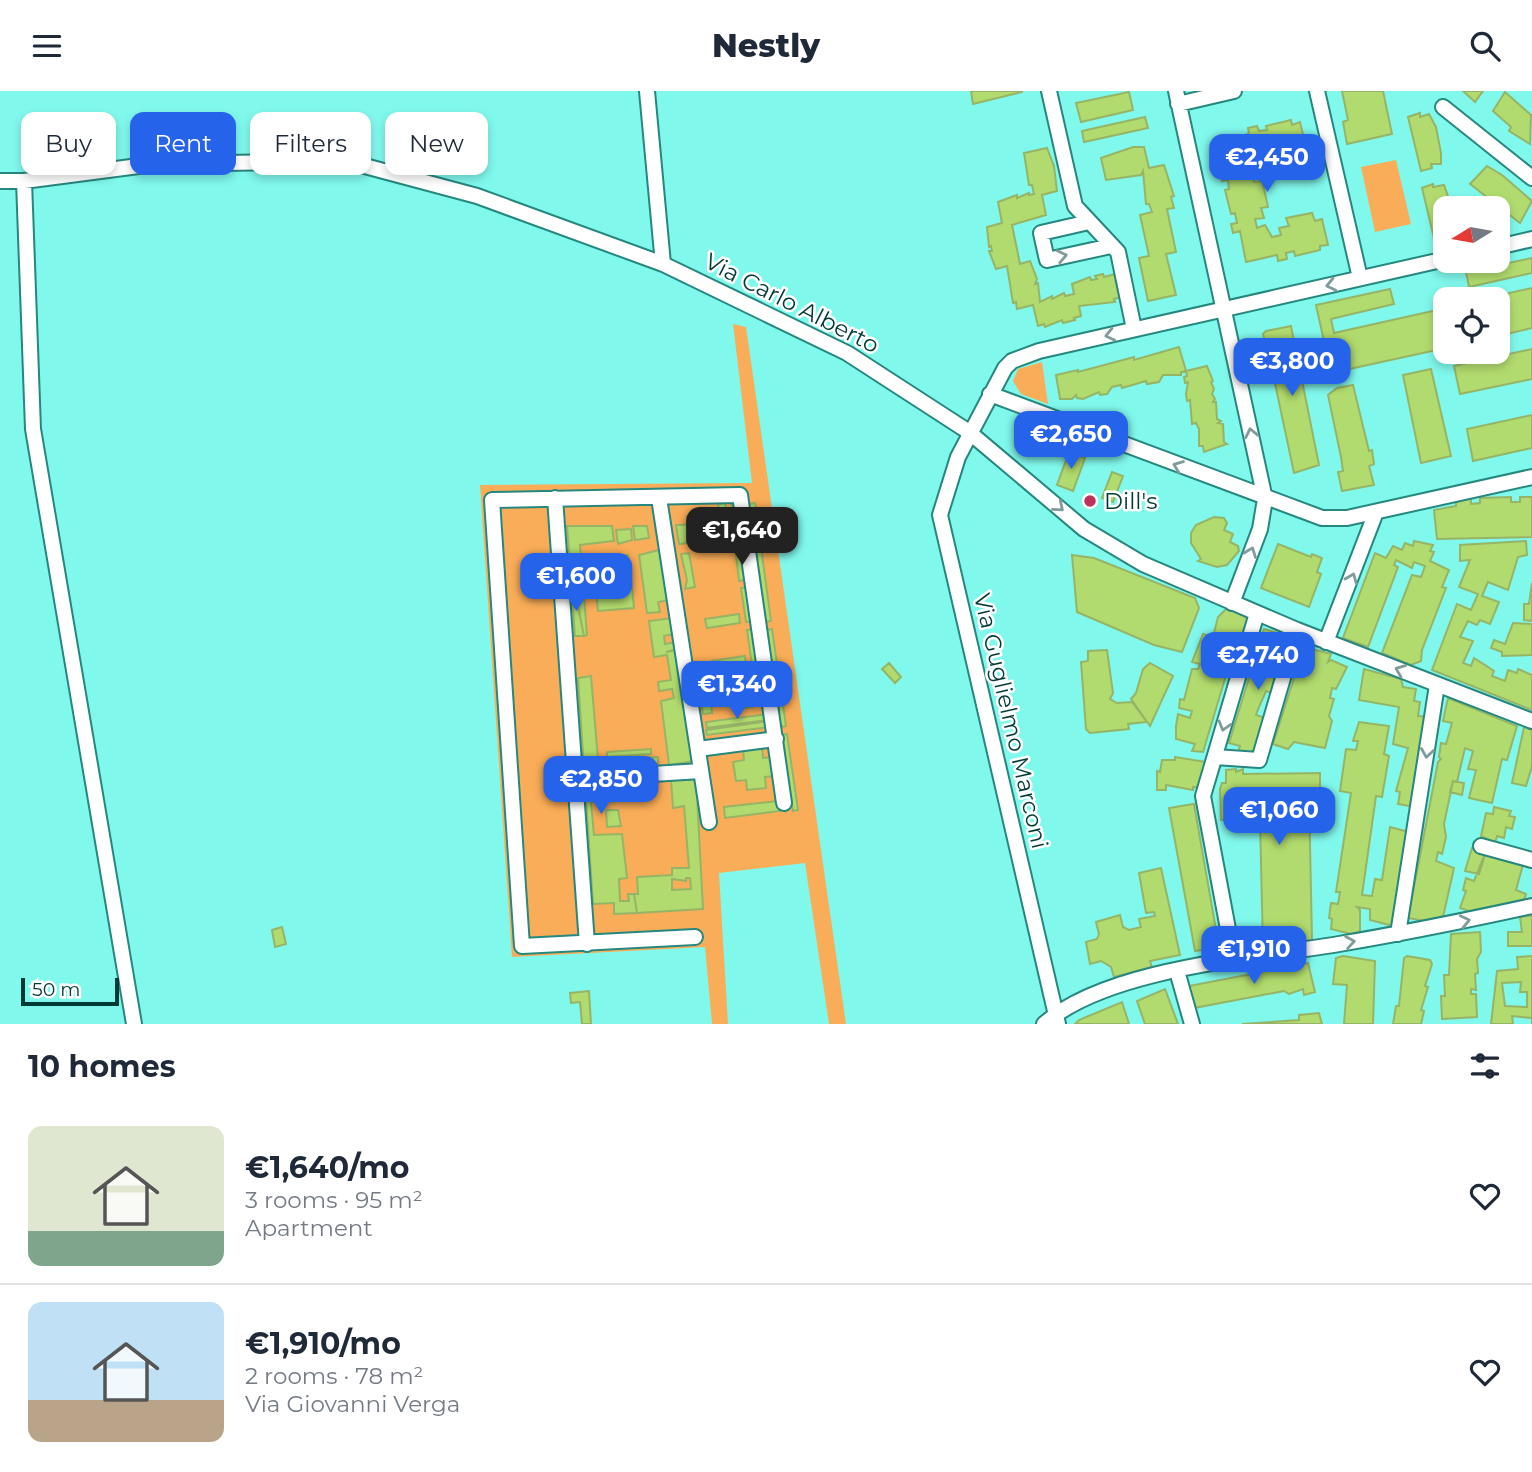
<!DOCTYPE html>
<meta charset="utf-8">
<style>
body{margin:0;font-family:Montserrat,sans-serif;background:#f2f2f3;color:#1f2937;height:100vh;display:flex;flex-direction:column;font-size:26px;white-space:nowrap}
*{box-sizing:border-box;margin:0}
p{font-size:23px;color:#747a83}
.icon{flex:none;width:38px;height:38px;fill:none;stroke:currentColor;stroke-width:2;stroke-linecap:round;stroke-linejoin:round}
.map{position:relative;height:933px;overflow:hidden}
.sheet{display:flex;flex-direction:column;background:#fff;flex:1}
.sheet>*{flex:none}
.guide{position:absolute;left:21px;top:21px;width:700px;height:63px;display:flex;gap:14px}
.needle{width:46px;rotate:259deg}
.controls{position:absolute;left:1433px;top:105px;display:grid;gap:14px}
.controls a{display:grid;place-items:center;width:77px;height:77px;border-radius:14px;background:#fff;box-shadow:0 4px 10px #0003;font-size:35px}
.scale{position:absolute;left:21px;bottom:18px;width:98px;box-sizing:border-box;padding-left:7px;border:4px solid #003a36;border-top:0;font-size:19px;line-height:24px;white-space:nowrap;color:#003a36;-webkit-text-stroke:5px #fff;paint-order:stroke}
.price{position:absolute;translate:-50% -60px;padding:0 16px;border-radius:14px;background:#2563eb;color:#fff;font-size:23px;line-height:46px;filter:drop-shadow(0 2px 4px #0008)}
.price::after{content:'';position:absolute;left:50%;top:42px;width:21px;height:16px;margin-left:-10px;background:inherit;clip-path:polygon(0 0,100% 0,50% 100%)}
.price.current{background:#222;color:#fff}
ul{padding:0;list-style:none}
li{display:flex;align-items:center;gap:21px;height:175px;padding:0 28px}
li+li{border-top:2px solid #e0e1e3}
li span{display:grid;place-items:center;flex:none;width:196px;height:140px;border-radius:14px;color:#555}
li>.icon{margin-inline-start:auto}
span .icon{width:84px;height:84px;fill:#fffc;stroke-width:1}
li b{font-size:30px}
h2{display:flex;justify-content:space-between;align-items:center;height:84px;padding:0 28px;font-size:30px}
.tag{padding:0 24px;border-radius:14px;background:#fff;box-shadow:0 4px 10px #0003;font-size:24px;line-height:63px}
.tag.current{background:#2563eb;color:#fff}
header{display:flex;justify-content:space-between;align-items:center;height:91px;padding:0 28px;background:#fff;font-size:32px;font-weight:800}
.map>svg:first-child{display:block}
.green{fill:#faad58}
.building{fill:#b1db6e;stroke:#96b466;stroke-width:2;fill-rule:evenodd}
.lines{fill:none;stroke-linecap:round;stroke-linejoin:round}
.street-casing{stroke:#26877f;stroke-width:18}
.street{stroke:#fff;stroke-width:14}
.oneway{stroke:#809c9a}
.poi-dot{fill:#be305e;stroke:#fff;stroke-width:2.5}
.labels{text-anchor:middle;stroke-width:5;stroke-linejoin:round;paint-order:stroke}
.street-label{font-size:23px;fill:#003a36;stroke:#fff}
.poi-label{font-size:23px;fill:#003a36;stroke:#fff;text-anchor:start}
</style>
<header><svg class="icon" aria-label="menu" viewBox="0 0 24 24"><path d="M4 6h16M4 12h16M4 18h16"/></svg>Nestly<svg class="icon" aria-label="search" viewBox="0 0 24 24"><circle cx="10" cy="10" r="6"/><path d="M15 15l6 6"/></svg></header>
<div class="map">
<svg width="1532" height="933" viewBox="0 0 1532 933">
<rect width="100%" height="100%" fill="#81f8ec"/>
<!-- green -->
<path class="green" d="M1396,69L1411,133L1375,141L1361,76Z
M733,233L746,236L846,933H829L805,772L719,782L728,933H712L705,856L512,866L480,394L752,392Z
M1042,271L1048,313L1021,303L1013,290L1018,278Z"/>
<!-- building -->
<path class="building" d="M971,0H1022V1L973,13Z
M1342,0H1383L1392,43L1347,53L1343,31L1348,29Z
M1463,0H1483L1475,11Z
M1129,1L1133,19L1081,31L1076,12Z
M1505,1L1531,24L1530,53L1509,40L1511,36L1493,20Z
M1420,22V26L1429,23L1436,36L1441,62V73H1431L1432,77L1421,80L1408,26Z
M1145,26L1148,37L1084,51L1082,40Z
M1291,29L1292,34L1300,31L1306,56L1299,59V67L1274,73L1273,64L1264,66L1262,60L1253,61L1255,69H1250L1251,75L1241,77L1243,85L1252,83L1254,91L1262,90L1263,93L1268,116L1261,117L1264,127L1255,128L1257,137L1265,134L1272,146L1281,144L1279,137L1289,135L1286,127L1312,122L1315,130L1322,128L1328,154L1320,155V159L1295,165L1294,160L1286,162L1287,168L1278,170L1277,164L1246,171L1240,140L1233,142L1231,133L1237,132L1235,122L1231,123L1225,99L1229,98L1228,89L1222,90L1220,82L1226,80L1219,49L1249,43L1248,37L1257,35L1259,40L1267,39L1266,35Z
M1133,56H1144L1149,77L1164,74L1174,105L1171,106L1174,117L1167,118L1176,161L1166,163L1176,204L1148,210L1139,167L1149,165L1140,124L1152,121L1149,113H1146L1143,80L1141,84L1106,89L1101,67Z
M1047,57L1054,75L1057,100L1042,104L1046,124L1012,134L1020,173L1030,170L1037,188L1035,193L1038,192L1040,211L1052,205V208L1064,202L1065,205L1074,203L1072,193L1090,186L1091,189L1097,188L1095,185L1103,183L1104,186L1115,183L1121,206L1114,208L1115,211L1079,215L1081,225L1074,227L1075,229L1063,232L1062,229L1045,236L1044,233L1038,235L1033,214L1017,218L1016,211L1013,212L1007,175L996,178L989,160H992L991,155L989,156L987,136L1002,132L998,111L1017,104V107L1029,102V104L1034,103L1032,94H1029L1024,62Z
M1487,75L1502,84L1532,110L1520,132L1470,93Z
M1433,93V96L1444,94L1452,117H1446L1444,145L1434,147L1422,97Z
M1532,167V182L1469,196L1466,181Z
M1532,197V237L1498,245V208H1483Z
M1390,198L1394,213L1331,228L1334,242L1446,217V257L1331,282L1316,214Z
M1291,235L1319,374L1294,382L1270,269L1273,268L1271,262L1268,263L1263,243L1266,240Z
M1179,256L1186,280L1181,281V284H1163L1159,291L1147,293L1146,290L1122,297L1121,294L1112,296L1107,303L1100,304L1099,301L1083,308L1077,307L1076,304L1072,308H1060L1056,284L1078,279V281L1134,266V269Z
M1532,258V288L1460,303L1454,275Z
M1207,275L1213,290L1211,291L1214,298L1212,303L1215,308L1213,311H1216L1217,328L1221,330L1218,332L1223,333L1224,351L1227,353L1204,361L1203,355H1199V338L1196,332L1192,333L1190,309L1187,310L1186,303L1188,291L1185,292L1184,286L1187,285L1186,280Z
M1431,278L1451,365L1421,372L1403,284Z
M1353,294L1369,360L1372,359L1374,373L1369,375L1374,394L1342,400L1338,381L1343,380L1341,366L1328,304L1337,297Z
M1532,324V357L1473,370L1467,338Z
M1069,361L1085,367L1073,400L1057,394Z
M1112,381L1123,385L1113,411L1102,407Z
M1511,406V411H1520V406H1532V446L1437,448L1434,419L1456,415V411L1471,407V413L1480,412V407Z
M725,412L729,433L734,432L731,413L737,412L742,444L679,453L676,434L722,432L718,413Z
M755,412L771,530L765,531L749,413Z
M1214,426L1224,427L1227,432L1224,439L1233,443L1230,451L1238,455L1239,460L1227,474L1217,476L1198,470L1201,468L1191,452V442L1196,434Z
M567,435H612L614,450L580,454L587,544L584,545L570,476Z
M633,435H647L649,447L635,449Z
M631,438L632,449L618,453L616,439Z
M1414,450L1433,454L1430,460L1434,461L1430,470L1449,479L1442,496L1446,497L1422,559L1421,570L1411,574L1382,562L1412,484L1421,486L1425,475L1414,471L1412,477L1396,469L1394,474L1398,476L1368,556L1343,547L1375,462L1386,467L1393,455L1402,459L1405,452L1413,455Z
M1526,450L1527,464L1518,466L1508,499L1488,491L1482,505L1499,511L1490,533L1480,529L1477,534L1468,530L1460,546L1473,550L1463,572L1471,575L1474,567L1494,580L1492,585L1505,590L1508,579L1517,582L1518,578L1532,584V619L1432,579L1457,513L1471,519L1478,503L1459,496L1470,469L1460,470V454Z
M1278,453L1311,466L1312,463L1322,467L1317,481L1321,483L1309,516L1261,497Z
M663,458L670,509L658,511L660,521L647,522L639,464Z
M689,462L695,496L685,498L687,489L681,463Z
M745,463L748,488L739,490L736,464Z
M628,464L629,480L594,484L593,467Z
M1072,464L1094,467L1195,507L1199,517L1182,561L1154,554L1077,521Z
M570,476L584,545H575Z
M631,486L634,517L598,520L595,489Z
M1532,492V530L1524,529V513H1529Z
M750,496L755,530L746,531L741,497Z
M1227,517L1249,528L1231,581L1192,571L1203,543L1213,546L1218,526Z
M739,523L740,532L707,537L705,528Z
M672,527L674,543L664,545L665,553L675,551L677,558L666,561L676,559L694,670L669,674L661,610L674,607L672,598L659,600L658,591L671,589L667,564L654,566L649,530Z
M1513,532L1532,533V564L1502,565V561L1491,557L1494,549L1505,553Z
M757,538L762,573L752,574L747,539Z
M772,538L786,635L780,636L766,539Z
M1264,538L1289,545L1272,602L1266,600L1259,616L1256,624L1265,627L1254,665L1237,664L1240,655L1229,652Z
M1304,556L1331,563L1328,571L1331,569L1347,576L1336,598L1332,597L1330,607L1334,608L1329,625L1332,630L1325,657L1294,651L1288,658L1273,653Z
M1107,559L1113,602L1110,608L1117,612L1132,611L1147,631L1128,633L1129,638L1090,642L1086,638L1081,571L1088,570V560Z
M745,565L746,574L712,580L711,570Z
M889,572L901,586L895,592L882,578Z
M1150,572L1173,585L1150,635L1131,608L1136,602L1143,578Z
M1200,573L1227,581L1203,661L1192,660L1195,653L1176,648V635L1178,623L1190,627L1192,620L1179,617L1180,608L1184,609L1192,578H1198Z
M1364,578L1401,588L1403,596L1416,598L1414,610L1420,611L1418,625L1430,626L1415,716L1398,713L1400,701L1396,700L1408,657L1393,653L1399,616L1359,609Z
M762,579L767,614L757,615L752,581Z
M591,585L600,692L612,691L616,710L591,711L594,744L622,743L627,787L619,788L620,810H629L628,803H634L637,822L614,823V812L593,813L578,587Z
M708,587L712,622L703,623L698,588Z
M752,606L753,616L736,618L735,609Z
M1448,607L1517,635L1507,669L1502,668L1492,712L1469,707L1476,679L1468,678L1473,660L1465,657L1457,691L1453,690L1444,733L1446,746L1442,763L1438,761L1436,770L1454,777L1443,826L1430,831L1408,827L1438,671L1441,668L1439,666L1441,652L1446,653L1452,632L1443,630Z
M768,623V629L707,637L706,631Z
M769,630L770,636L707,644L706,639Z
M1359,631L1389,635L1384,663L1389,665L1382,706L1376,705L1362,804L1372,805L1375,788L1382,789L1390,736L1409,741L1393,835L1370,829V818L1357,816L1360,819V841L1351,843L1331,838L1332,828L1329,827L1331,812L1338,813L1340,801H1336L1351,702L1340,700L1346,658L1356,659L1358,650H1353Z
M1524,636L1532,639V675L1526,695L1512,692Z
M787,643L798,719L793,720L781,644Z
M762,656L763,667L774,666L776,685L765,686L766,697L747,699L746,689L736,690L733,671L744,669L743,658Z
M651,658V663L607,666V661Z
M658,666V672L609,674L608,668Z
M1175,666L1206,671L1200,697L1193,696V699L1166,694V699H1157V680L1160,681L1162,669H1175Z
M1236,678V681L1243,678V683L1320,682V704H1309L1312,849L1263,857L1260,729H1267L1268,719H1247V728L1221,729L1220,698L1222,692H1226V679Z
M696,686L703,818L637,822L634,803H638L637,786L672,784V777H689L684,715L673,717L671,689ZM686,787H690L691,798L672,799V788L686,790Z
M1453,690L1464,692L1462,704L1450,701Z
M612,691H622L623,710H616Z
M778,710L780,720L725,727L724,716Z
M1194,713L1219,856L1195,860L1169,717Z
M1494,716L1511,720L1509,725L1515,726L1512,738L1506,736L1504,747L1497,745L1495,752L1481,745L1486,722L1493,723Z
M606,719H618L621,735L607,736Z
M1472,757L1486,760L1479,783L1465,780Z
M1486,760L1524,770L1516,799L1526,803L1524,811L1474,822L1460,817L1466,800L1463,799L1466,787L1474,790Z
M1161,777L1180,864L1150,870L1152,876L1114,886L1111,876L1101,870L1090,873L1086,851L1097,848L1099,843L1096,831L1120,824L1123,836L1129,839L1141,836L1139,828L1155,825L1154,821L1146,822L1139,782Z
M1528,825H1532V855H1508V841H1522L1520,826Z
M282,836L286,853L275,856L272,839Z
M1480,841L1481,861L1477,868L1478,882L1475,883L1476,899L1471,898V903H1476L1477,926L1442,928L1441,905H1445L1444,884H1449L1451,843Z
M1343,865L1375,870L1373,933H1344L1347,894L1333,893L1336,867Z
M1407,865L1430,869L1432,873L1425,895L1428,896L1421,919L1424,920L1421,933H1393L1396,915H1399L1404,867Z
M1532,865V933V927L1512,925L1513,933H1491L1497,880L1518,878L1517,866ZM1521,891L1520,901H1527V916L1505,915L1502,892Z
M1308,872L1315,901L1304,904L1303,898L1289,903L1284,900L1194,917L1189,895Z
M1165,898L1178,933H1145L1137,910Z
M589,900L591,933H582L580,911L571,912L570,902Z
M1122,911L1129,933H1075L1079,929Z
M1319,922L1322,933H1242L1299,929V924Z"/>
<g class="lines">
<defs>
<path id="street" d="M647,0L663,173
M1049,0L1075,115L1118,161L1134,238
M1176,0L1265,408L1260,438L1232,512
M1317,0L1360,187
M1178,13L1234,0
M1443,16L1532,87
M0,90H24L154,73L346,70L477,105L663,173L847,262L969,341L1084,438L1143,473L1297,539L1532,630
M24,90L33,338L134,933
M1089,131L1041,142L1047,169L1111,155
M1498,156L1532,148
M990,303L1322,427H1347L1532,386
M555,407L587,853
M659,407L709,731
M1326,551L1376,421
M698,658L776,648
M1215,666L1259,669L1297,539
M604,686L701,680
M1481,755L1532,769
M1398,843L1437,594
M695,846L522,855L492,409L740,404L784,712
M1234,870L1203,705L1257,522
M1177,880L1192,933
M1044,933C1107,877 1256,867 1339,853C1404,842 1468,829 1532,815
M1058,933L940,424L958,366L1005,277L1012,270L1039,260L1446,168"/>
</defs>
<!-- street casing -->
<use href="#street" class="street-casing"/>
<!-- street -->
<use href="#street" class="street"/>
</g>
<!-- one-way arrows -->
<defs><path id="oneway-chevron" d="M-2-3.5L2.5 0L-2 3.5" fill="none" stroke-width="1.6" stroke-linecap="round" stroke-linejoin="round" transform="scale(1.75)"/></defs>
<g class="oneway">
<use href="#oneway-chevron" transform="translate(1062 165) rotate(-12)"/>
<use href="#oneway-chevron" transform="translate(1331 194) rotate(167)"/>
<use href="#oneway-chevron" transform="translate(1110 244) rotate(167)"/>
<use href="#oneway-chevron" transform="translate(1251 342) rotate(-102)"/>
<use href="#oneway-chevron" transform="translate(1178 375) rotate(-159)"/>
<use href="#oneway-chevron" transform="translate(1059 416) rotate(40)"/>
<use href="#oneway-chevron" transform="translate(1251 461) rotate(-69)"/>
<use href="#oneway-chevron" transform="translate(1352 487) rotate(-68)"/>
<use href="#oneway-chevron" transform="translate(1400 579) rotate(-158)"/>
<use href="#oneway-chevron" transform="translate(1224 635) rotate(106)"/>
<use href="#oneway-chevron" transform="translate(1427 662) rotate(99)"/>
<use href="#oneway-chevron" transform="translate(1465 830) rotate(-13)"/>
<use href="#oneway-chevron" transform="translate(1350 851) rotate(-9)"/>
</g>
<!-- markers -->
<circle class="poi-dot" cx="1090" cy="410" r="7"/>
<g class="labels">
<!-- street labels -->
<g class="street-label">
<text transform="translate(792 212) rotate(27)" y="8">Via Carlo Alberto</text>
<text transform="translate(1011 630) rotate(77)" y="8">Via Guglielmo Marconi</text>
</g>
<!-- poi labels -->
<g class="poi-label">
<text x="1104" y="418">Dill's</text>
</g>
</g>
</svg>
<div class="controls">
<a><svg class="needle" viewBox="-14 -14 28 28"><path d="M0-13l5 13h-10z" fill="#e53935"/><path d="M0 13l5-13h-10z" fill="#747a83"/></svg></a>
<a><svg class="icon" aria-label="locate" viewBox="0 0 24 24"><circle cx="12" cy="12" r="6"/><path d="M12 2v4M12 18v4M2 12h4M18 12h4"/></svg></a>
</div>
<div class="scale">50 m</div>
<b class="price" style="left:1267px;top:103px">€2,450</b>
<b class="price" style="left:1292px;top:307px">€3,800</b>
<b class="price" style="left:1071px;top:380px">€2,650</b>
<b class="price current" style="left:742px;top:476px">€1,640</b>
<b class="price" style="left:576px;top:522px">€1,600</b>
<b class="price" style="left:1258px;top:601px">€2,740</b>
<b class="price" style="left:737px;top:630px">€1,340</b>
<b class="price" style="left:601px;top:725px">€2,850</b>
<b class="price" style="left:1279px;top:756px">€1,060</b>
<b class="price" style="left:1254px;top:895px">€1,910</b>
<div class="guide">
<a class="tag">Buy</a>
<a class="tag current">Rent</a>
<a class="tag">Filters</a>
<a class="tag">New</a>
</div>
</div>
<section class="sheet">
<h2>10 homes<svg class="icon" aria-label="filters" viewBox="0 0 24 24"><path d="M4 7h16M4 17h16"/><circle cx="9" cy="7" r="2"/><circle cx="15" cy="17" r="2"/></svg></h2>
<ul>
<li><span style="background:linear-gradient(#dfe7d0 75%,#7fa58c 0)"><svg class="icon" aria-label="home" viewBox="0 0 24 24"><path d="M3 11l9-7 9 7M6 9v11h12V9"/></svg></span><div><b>€1,640/mo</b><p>3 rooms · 95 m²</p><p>Apartment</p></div><svg class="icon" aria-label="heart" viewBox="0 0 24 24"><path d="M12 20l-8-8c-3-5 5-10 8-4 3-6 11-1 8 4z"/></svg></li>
<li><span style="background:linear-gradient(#bfe0f5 70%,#b9a48a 0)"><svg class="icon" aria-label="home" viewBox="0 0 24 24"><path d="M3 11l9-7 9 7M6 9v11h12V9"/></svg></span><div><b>€1,910/mo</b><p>2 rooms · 78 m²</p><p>Via Giovanni Verga</p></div><svg class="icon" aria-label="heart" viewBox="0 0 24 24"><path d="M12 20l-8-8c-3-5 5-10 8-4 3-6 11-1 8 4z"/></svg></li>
</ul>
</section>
